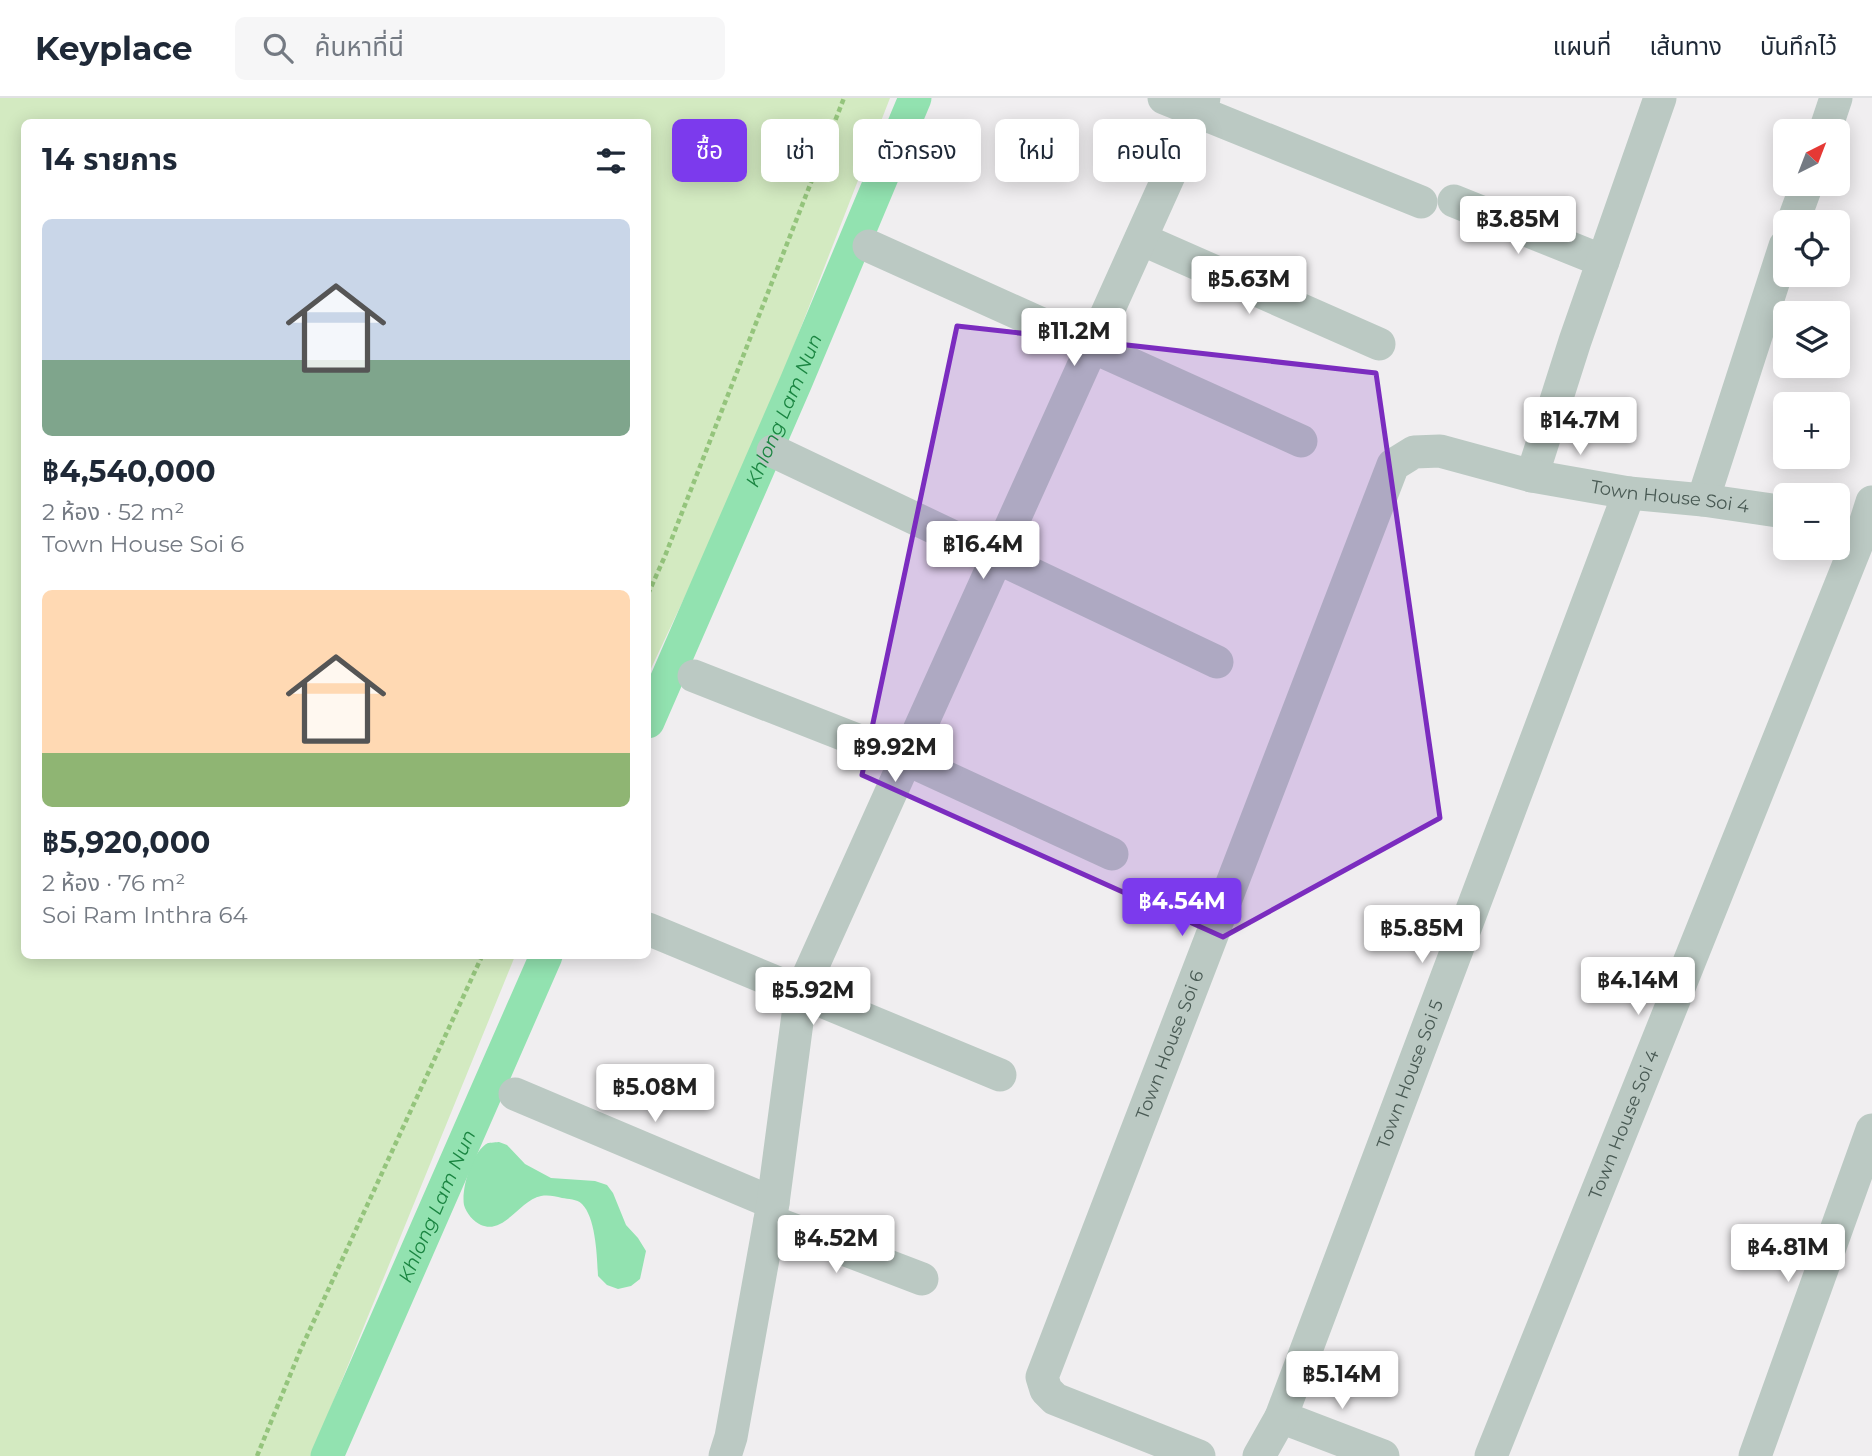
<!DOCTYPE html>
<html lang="th">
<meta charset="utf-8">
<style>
body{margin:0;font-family:Montserrat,"Noto Sans Thai",sans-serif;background:#f6f6f7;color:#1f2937;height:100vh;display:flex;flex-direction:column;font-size:26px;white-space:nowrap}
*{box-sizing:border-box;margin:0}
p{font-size:23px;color:#747a83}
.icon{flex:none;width:38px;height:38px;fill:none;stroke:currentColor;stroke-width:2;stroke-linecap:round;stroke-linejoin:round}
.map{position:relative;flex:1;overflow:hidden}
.panel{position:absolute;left:21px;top:21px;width:630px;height:840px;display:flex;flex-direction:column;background:#fff;border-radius:10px;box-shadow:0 4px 18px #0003}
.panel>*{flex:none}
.banner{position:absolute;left:672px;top:21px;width:665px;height:63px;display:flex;gap:14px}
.needle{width:46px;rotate:42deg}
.buttons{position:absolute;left:1773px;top:21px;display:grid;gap:14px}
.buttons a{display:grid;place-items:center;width:77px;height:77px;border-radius:10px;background:#fff;box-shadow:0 4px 18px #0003;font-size:35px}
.price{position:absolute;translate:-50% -60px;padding:0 16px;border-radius:7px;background:#fff;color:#222;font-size:23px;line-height:46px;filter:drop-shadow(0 2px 4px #0008)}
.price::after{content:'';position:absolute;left:50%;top:42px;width:21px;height:16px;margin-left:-10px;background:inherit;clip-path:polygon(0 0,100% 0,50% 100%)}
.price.active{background:#7c3aed;color:#fff}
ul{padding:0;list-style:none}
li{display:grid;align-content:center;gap:14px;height:371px;padding:0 21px}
li span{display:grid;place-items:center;height:217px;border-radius:10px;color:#555}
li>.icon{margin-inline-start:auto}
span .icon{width:126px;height:126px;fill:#fffc;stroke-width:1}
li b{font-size:30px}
h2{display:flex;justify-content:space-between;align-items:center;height:84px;padding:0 21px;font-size:30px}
.tag{padding:0 24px;border-radius:10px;background:#fff;box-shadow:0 4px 18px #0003;font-size:24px;line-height:63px}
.tag.active{background:#7c3aed;color:#fff}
header{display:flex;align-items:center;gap:42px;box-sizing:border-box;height:98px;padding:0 35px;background:#fff;border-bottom:2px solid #e0e1e3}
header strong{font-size:33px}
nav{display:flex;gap:38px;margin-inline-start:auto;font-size:24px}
.search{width:490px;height:63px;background:#f6f6f7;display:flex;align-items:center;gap:18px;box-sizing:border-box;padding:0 24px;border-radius:10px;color:#747a83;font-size:26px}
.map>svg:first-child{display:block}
.green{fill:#d3eac1}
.water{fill:#92e2b0}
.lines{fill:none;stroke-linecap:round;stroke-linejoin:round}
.canal{stroke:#92e2b0;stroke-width:33}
.path{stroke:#94c47c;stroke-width:4.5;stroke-dasharray:5 3.5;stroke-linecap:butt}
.street{stroke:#bbc9c3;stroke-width:33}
.marked{fill:#7b2cbf;fill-opacity:0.2;stroke:#7b2cbf;stroke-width:5;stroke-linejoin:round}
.labels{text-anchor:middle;stroke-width:5;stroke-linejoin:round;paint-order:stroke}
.street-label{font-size:18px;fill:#485953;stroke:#fff}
.water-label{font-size:19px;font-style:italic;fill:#1a8541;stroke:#fff}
</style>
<header>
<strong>Keyplace</strong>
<div class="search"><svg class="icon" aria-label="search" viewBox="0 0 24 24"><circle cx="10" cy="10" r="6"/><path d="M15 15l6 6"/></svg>ค้นหาที่นี่</div>
<nav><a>แผนที่</a><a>เส้นทาง</a><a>บันทึกไว้</a></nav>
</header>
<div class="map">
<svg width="1872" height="1358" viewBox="0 0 1872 1358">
<rect width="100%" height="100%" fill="#f0eef0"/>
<!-- green -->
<path class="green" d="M0,0H890L751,358L648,577V24H24V858H515L311,1358H0Z"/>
<!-- water -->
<path class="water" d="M499,1044L507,1047L525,1066L551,1080L595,1083L607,1087L613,1095L626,1127L638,1140L646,1153L640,1181L631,1188L618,1191L607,1187L598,1178C597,1159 596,1120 582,1106C577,1101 568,1101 562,1100C555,1098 548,1097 541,1098C520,1102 504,1137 481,1127C474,1124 466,1115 464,1107C461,1091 472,1053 488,1045C489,1045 498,1044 499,1044Z"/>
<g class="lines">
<!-- canal -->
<g class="canal">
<path id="s1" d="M648,624L796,284L915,0"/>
<path id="s2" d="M327,1358L546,858"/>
</g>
<!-- path -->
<path class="path" d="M648,496L665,458L844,0
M257,1358L300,1253L482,858"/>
<!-- street -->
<g class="street">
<path d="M1164,0L1421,104"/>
<path d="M1825,33L1836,0"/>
<path d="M1454,103L1603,163"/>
<path d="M1793,124L1807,86"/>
<path d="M1141,141L1379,246"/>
<path d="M869,148L1301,343"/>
<path d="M773,353L1217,564"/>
<path d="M1532,378L1575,243L1660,0"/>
<path d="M1703,402L1785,148"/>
<path d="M694,578L906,661L1112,756"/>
<path d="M648,831L1000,977"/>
<path d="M515,996L773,1105"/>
<path d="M770,1123L922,1181"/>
<path d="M1281,1319L1383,1358"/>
<path d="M725,1358L731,1339L773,1105L801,894L1204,0"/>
<path id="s3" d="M1199,1358L1055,1301L1046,1292L1042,1279L1393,367L1414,354L1440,353L1532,378L1629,395L1703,402L1785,414"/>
<path id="s4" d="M1259,1358L1281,1319L1629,395"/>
<path id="s5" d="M1491,1358L1865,426L1872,404"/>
<path d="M1755,1358L1872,1032"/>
</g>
</g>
<!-- marked area -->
<path class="marked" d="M957,228L1376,275L1440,720L1223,839L862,677Z"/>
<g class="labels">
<!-- street labels -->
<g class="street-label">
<text dy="6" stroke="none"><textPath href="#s3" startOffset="1444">Town House Soi 4</textPath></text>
<text dy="6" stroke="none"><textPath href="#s3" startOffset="537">Town House Soi 6</textPath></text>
<text dy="6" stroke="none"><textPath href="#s4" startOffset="411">Town House Soi 5</textPath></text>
<text dy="6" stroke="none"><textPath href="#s5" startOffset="357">Town House Soi 4</textPath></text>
</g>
<!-- water labels -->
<g class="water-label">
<text dy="7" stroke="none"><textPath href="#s1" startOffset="340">Khlong Lam Nun</textPath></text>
<text dy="7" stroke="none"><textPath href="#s2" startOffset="273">Khlong Lam Nun</textPath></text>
</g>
</g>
</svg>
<div class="buttons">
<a><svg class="needle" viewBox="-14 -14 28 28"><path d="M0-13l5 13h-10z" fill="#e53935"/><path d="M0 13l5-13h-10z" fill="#747a83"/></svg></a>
<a><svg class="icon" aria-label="locate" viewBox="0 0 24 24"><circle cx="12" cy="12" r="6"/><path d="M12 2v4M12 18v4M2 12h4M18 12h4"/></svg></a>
<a><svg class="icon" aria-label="layers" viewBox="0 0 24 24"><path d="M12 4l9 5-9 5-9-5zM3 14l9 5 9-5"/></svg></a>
<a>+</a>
<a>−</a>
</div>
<b class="price" style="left:1518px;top:158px">฿3.85M</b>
<b class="price" style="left:1249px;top:218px">฿5.63M</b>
<b class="price" style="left:1074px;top:270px">฿11.2M</b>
<b class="price" style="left:1580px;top:359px">฿14.7M</b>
<b class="price" style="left:983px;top:483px">฿16.4M</b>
<b class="price" style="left:895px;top:686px">฿9.92M</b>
<b class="price active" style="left:1182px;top:840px">฿4.54M</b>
<b class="price" style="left:1422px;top:867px">฿5.85M</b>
<b class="price" style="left:1638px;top:919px">฿4.14M</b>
<b class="price" style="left:813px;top:929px">฿5.92M</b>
<b class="price" style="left:655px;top:1026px">฿5.08M</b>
<b class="price" style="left:836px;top:1177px">฿4.52M</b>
<b class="price" style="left:1788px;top:1186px">฿4.81M</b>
<b class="price" style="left:1342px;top:1313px">฿5.14M</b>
<div class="banner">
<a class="tag active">ซื้อ</a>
<a class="tag">เช่า</a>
<a class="tag">ตัวกรอง</a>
<a class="tag">ใหม่</a>
<a class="tag">คอนโด</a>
</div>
<section class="panel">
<h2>14 รายการ<svg class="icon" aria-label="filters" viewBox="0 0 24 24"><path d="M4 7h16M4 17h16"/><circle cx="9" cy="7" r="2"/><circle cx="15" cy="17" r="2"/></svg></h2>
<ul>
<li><span style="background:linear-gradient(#c9d6e8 65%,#7fa58c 0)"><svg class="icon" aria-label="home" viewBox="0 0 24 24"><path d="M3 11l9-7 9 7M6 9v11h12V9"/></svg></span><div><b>฿4,540,000</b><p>2 ห้อง · 52 m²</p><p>Town House Soi 6</p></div></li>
<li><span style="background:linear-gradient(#ffd9b3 75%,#8fb573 0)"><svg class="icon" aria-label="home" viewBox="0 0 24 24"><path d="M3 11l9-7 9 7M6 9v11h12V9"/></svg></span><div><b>฿5,920,000</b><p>2 ห้อง · 76 m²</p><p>Soi Ram Inthra 64</p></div></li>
</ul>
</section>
</div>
